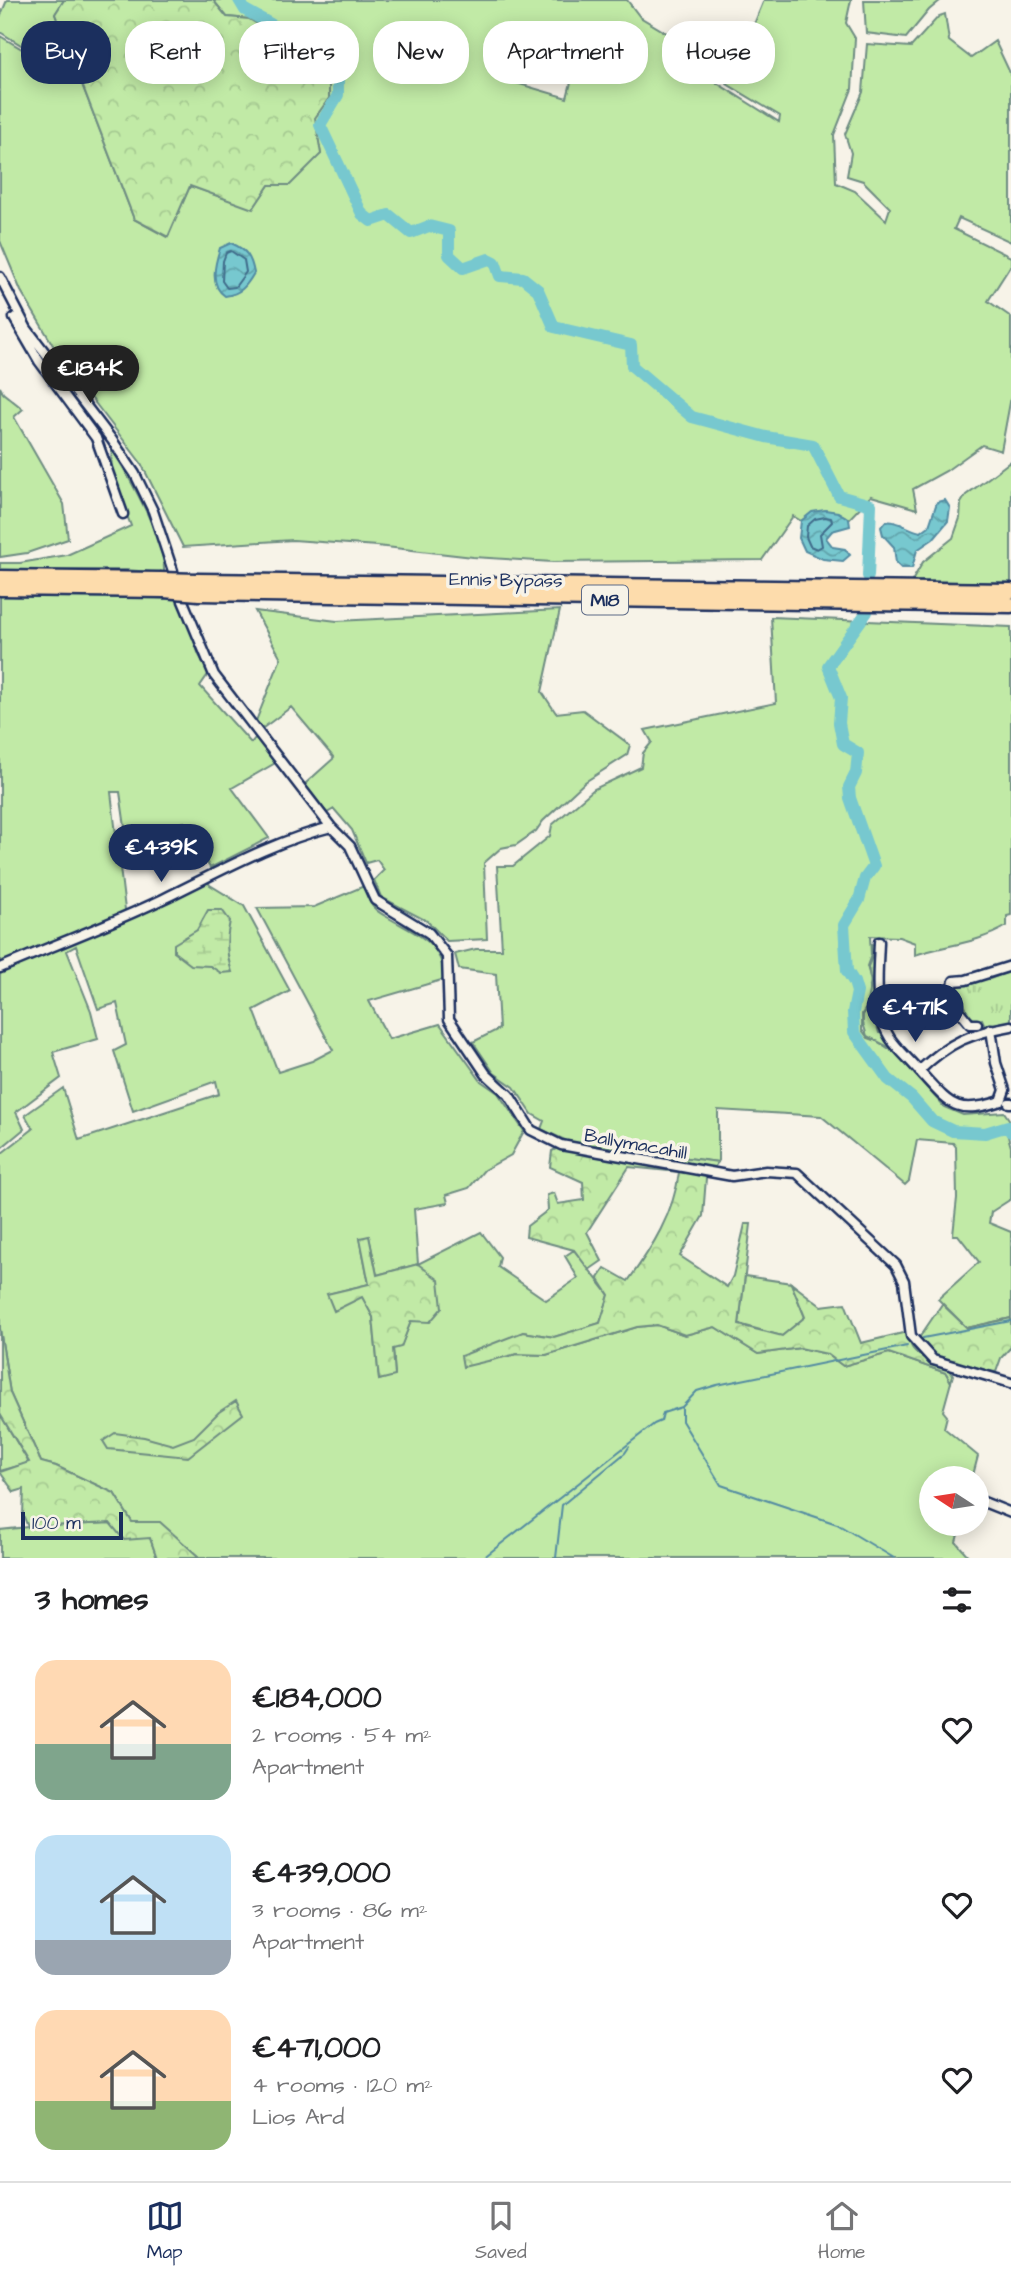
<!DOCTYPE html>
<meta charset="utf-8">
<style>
body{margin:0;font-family:"Architects Daughter",sans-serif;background:#f6f6f6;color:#202124;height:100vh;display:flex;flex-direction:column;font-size:26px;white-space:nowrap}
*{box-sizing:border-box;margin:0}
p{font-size:23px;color:#757577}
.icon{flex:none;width:38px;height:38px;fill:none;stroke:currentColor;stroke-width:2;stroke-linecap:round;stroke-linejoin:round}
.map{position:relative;height:1558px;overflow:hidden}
.side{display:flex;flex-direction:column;background:#fff;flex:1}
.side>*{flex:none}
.hud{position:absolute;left:21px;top:21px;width:970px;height:63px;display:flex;gap:14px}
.needle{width:46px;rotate:282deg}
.buttons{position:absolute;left:919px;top:1466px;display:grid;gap:14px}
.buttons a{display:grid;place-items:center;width:70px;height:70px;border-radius:50%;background:#fff;box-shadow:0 4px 18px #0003;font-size:35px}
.scale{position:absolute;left:21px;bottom:18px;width:102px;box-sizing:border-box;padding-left:7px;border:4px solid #1b2f5e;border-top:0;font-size:19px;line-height:24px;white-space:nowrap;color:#1b2f5e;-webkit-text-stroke:5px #f7f3e8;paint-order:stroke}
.price{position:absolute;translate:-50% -60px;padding:0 16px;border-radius:24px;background:#1b2f5e;color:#fff;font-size:23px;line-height:46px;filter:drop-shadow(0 2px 4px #0008)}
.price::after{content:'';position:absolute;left:50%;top:42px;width:21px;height:16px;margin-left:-10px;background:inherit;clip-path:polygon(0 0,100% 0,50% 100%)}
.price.selected{background:#222;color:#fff}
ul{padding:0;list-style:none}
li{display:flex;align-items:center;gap:21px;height:175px;padding:0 35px}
li span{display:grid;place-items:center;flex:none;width:196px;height:140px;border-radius:21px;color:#555}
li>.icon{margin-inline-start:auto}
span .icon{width:84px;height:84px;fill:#fffc;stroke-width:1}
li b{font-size:30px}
h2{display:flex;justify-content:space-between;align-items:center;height:84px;padding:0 35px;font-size:30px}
.chip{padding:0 24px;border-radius:28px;background:#fff;box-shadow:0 4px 18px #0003;font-size:24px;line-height:63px}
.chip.selected{background:#1b2f5e;color:#fff}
.tabs{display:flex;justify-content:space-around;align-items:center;height:98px;border-top:2px solid #e0e0e0;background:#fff;font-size:19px;color:#757577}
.tabs a{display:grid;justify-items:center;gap:4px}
.tabs .selected{color:#1b2f5e}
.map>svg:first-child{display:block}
.green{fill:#c1eaa6;stroke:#6e8c82;stroke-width:2;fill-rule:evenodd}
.forest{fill:url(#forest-crowns);stroke:#6e8c82;stroke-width:2}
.wetland{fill:url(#wetland-marsh);stroke:#6e8c82;stroke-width:2}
.park{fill:url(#park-tufts);stroke:#6e8c82;stroke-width:2}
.water{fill:url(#water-waves);stroke:#528ba2;stroke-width:2}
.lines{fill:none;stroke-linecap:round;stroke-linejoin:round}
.shore{stroke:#406c8b;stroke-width:2}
.stream{stroke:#528ba2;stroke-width:2}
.river{stroke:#77c8cf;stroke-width:12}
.minor-casing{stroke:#1b2f5e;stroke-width:13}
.motorway-casing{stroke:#1b2f5e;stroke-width:19}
.minor{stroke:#f7f3e8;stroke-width:8}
.motorway{stroke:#fddcac;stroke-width:14}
.motorway-bridge-casing{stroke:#1b2f5e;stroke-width:19;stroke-linecap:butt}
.motorway-bridge{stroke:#fddcac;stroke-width:14}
.labels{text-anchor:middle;stroke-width:7;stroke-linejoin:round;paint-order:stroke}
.shield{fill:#f7f3e8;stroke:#5d6a87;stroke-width:2}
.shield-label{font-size:18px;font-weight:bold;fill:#1b2f5e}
.street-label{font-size:19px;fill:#1b2f5e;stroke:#f7f3e8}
</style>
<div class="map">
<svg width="1011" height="1558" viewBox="0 0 1011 1558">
<defs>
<pattern id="forest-crowns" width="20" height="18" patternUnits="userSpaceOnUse" patternTransform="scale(1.75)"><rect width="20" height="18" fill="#c1eaa6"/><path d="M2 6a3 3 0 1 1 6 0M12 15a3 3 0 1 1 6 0" fill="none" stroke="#a5c991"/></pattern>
<pattern id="wetland-marsh" width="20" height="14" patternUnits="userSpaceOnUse" patternTransform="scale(1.75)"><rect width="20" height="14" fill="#c1eaa6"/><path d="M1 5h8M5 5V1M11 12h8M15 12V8" fill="none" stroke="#a5c991"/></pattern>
<pattern id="park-tufts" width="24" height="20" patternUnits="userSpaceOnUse" patternTransform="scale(1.75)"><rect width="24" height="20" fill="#c1eaa6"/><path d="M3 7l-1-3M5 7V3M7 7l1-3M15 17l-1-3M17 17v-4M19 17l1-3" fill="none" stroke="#a5c991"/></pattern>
<pattern id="water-waves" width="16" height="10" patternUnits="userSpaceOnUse" patternTransform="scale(1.75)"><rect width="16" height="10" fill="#77c8cf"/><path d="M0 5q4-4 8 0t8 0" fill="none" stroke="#61a3ab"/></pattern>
</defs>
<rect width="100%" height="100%" fill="#f7f3e8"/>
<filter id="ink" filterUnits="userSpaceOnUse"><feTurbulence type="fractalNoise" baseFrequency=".0143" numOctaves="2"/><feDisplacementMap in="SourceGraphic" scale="14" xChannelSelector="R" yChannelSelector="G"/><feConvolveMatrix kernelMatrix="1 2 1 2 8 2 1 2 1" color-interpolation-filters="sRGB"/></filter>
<g filter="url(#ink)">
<!-- green -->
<path class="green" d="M7,0H64L55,14L134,219L167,237L190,186L253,208L269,185L321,154L314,118L329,98L249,19L227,17L213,0H627L640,17L710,59L717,83L779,122L780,116L727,84L748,39L764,0H851L846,23L855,38L852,89L834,135L836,183L855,191L886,220L890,208L863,181L847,176L851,153L845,134L863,92L867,44L911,47L939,16L945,14L949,41L971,58L995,41L1011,75V242L959,218L954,229L1011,257V265L988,301L1011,317V397L1001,451L982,445L946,471L913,489L917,509L871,496L849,519C833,508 816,509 801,521L793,516L762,560L553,562L473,557L377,546L293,540L183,547L141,463L60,357L21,291L0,241V36L27,52L29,50L0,32V17ZM508,26L580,47L567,98L496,77Z
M864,0H941L929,10L906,38L866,33Z
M0,387L3,393L23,409L14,417L64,504L68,539L27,553L0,557Z
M112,449C129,477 166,541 164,573L126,570L0,571V563H20L67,555L131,526C122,501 108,477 112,449Z
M1011,461V583L912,581L923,562L953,538L960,518L961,503L966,495Z
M62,594L179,599L199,655L209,673L200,686L251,743L256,737L277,762L232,788L269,838L210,868L184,822L150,834H137L127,841L120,792H111L126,918L207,880L210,885L244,906L290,991L254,1010L278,1072L312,1061L333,1050L257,908L314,907L364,886C366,891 367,897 370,902C373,909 380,913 387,917C417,935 441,939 445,979L369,1001L389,1039L440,1024L481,1081L498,1093L524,1131L511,1155L484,1170L469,1188L446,1195L448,1203L414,1209L418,1264L481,1232L500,1257L498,1267L546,1300L578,1278L565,1256L574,1250L609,1295L600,1323L554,1337L523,1332L463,1366L517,1354L546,1355L637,1327L657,1325L685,1335L715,1327L758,1354L800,1348L827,1354L843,1366L889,1353L946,1373L951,1382L943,1411L947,1416L944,1428L978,1456L972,1479H931V1524H961L956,1542L970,1558H200L160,1523L132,1522L114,1493L56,1466L41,1462L10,1393L0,1329V595ZM76,946L98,1009L117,1003L126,1045L114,1051L133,1111L216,1081L219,1094L79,1140L63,1088L25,1115L33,1129L2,1153L0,1149L24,1129L16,1112L61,1078L53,1052L98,1039L91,1011L67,951ZM369,1237L377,1275L418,1264L411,1321L401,1346L393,1348L395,1375L379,1380L373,1317L362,1296L328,1294L369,1284L360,1238Z
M560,610L542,692L556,713L583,710L630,745L627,755L585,782L543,821L536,831L516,845L501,848L484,863L487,939L447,941L427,921L381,897L374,880L384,870L377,860L366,863L352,830L334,809L327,813L305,784L334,758L291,707L263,728L256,721L281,658L255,611L337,621Z
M771,617L1011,627V915L1007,916V926C979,943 946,945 915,955V943L899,937L870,936L871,955L867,966L871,980L866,1008L862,1014V1030L868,1038L877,1041L897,1054L944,1107L963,1115L1004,1112L1011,1122V1132L1007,1133L1011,1147V1199L991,1212L989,1223L1011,1232V1318L967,1328L938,1299L979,1262L958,1235H953L957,1198L956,1147L953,1143L917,1140L909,1181L905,1185L821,1116L718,1110V1162L569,1142L541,1129L544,1121L532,1114L514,1087L494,1073L473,1042L499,1029L496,974L459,969L455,954L476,949H502L497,866H513L550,836L552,825L594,789L641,767L643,753L652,742L645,730L776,703Z
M745,1276L791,1283L805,1317L782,1336L739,1324Z
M0,1414L29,1463L0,1471Z
M110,1523L150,1538L157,1558H0V1530L28,1527Z"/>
<!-- forest -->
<path class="forest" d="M64,0H213L227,17L249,19L329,68V98L315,118L321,154L290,185H269L253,209L190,186L168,237L134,219L55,14Z
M569,1142L718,1162L706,1178L703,1216L680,1256L727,1287L733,1276L745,1224H751L739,1325L782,1336L805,1317L791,1283L821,1306L845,1303L861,1343L907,1332C909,1337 910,1345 913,1349C924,1364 945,1361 953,1375L951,1382L946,1373L889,1353L843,1366L827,1354L800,1348L758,1354L715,1327L685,1335L657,1325L637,1327L546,1355L517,1354L463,1367L461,1356L523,1332L554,1337L600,1323L609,1295L598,1278L605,1268L628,1281C652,1248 674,1213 679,1172L629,1167L587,1232L602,1261L589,1270L574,1250L526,1237L527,1226L548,1210L547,1195L554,1193L558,1204L584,1200L583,1182L550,1167L552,1151Z
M369,1236L377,1275L418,1264L439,1280L442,1308L430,1322L411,1321L401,1347L393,1349L395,1376L379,1380L373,1317L362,1297L334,1311L327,1294L369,1284L360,1238Z
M942,1304L967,1328L1011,1318V1347L1001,1358L996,1372C970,1367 931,1365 919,1338Z
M0,1329L10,1393L41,1462L56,1466L114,1493L132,1522H160L200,1558H157L150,1538L124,1540L110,1523L28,1527L23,1515L24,1489L14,1492L0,1472L29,1462L0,1414Z
M236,1401L243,1414L188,1457L108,1449L103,1441L115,1433L144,1437L173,1445L194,1437L219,1412Z"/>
<!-- wetland -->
<path class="wetland" d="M208,910H222L230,921C226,940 226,954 232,972L221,973L210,966L191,965L174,952V944L197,930Z"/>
<!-- park -->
<path class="park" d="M871,944L874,945L877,950L878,1008L873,1011L879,1033H884L896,1051L867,1036L863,1023V1015L867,1009L871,983L868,967L871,959Z
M1011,969V1023L985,1026L982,1019L976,1021L964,1011L966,1008L957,994H955L956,984L985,977L990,979L1009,972Z"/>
<!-- water -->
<path class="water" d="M231,243C247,250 251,257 254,273C246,287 240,294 225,296C209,285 215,264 220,248Z
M945,500L950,508L948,521L933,539L917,550L912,568H901L896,563L894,547L883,535L881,527L885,522C896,519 909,530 921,532L929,526L937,502Z
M825,510L838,512L849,519L850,526L832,531L826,538L833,547L845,549L850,555L843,561L823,559L805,551L799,538L801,521L812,512Z"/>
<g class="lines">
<!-- shore -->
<path class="shore" d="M231,251L244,260L246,272L235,287L227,288L222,281L223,261L226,253Z
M825,517L831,518L832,522L820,534L822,546L817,549L810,546L806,537L807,526L815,519Z"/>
<!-- stream -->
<path class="stream" d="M923,1338L1011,1321
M682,1408V1421L721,1485L837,1524L894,1558
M483,1558L654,1424L661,1421L663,1413L682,1407L697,1391L717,1385L907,1346
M556,1558L562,1505L625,1453L629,1447"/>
<!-- river -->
<path class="river" d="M239,0L245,10L338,61V95L320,125L362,214L371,221L389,215L411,233L429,226L449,231V255L463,268L489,259L495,262L500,276L523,278L538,290L554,327L631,345L632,366L692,417L766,437L813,445L839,496L871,505L868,576
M867,612L828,666L841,698L839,723L843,744L858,753L856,773L849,787L850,798L874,866L865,878L859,900L844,925L847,971L854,982L857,992L853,1012L854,1032L888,1079L912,1098L932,1121L953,1131L985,1133L1008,1126L1011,1132"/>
<defs>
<path id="minor" d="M0,277L27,329L112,440L135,474L153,511L173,571
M14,318L39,361L96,438L123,514
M183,601L214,675L331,827L350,846L375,900L429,933L447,956L449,1019L486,1074L509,1095L531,1130L561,1145L732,1176L766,1171L797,1173L896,1265L904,1281L911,1336L933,1360L1011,1383
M879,942C878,971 873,1012 890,1038C898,1050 910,1060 919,1071C949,1042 971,1033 1011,1026
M0,968C54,945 111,924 163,899C219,872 271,842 331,827
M977,1024H970C959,1011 947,998 954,981L966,980L1011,966
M919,1071C950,1104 954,1116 1001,1101L1005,1090L996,1063L991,1029
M1009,1103H1011
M976,1499L1011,1513"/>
<path id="motorway" d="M0,578L160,580
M197,581L1011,591
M0,588L164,590
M199,593L1011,605"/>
</defs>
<!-- minor casing -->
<use href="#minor" class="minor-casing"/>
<!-- motorway casing -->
<use href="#motorway" class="motorway-casing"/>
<!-- minor -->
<use href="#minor" class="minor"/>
<!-- motorway -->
<use href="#motorway" class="motorway"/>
<defs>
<path id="motorway-bridge" d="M160,580L197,581
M164,590L199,593"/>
</defs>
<!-- motorway-bridge casing -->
<use href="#motorway-bridge" class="motorway-bridge-casing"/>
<!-- motorway-bridge -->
<use href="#motorway-bridge" class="motorway-bridge"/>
</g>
</g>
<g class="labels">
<!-- shield labels -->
<rect class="shield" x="582" y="585.5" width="46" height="29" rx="5"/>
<g class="shield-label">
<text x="605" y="606">M18</text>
</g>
<!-- street labels -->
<g class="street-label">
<text transform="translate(506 579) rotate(1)" y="7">Ennis Bypass</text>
<text transform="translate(636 1143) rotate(10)" y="7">Ballymacahill</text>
</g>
</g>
</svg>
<div class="buttons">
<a><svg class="needle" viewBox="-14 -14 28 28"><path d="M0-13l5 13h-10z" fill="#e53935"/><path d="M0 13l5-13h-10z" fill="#757577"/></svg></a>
</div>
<div class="scale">100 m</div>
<b class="price selected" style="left:90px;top:405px">€184K</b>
<b class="price" style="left:161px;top:884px">€439K</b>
<b class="price" style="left:915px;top:1044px">€471K</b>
<div class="hud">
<a class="chip selected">Buy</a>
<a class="chip">Rent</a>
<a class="chip">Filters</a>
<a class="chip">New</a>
<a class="chip">Apartment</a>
<a class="chip">House</a>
</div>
</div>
<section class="side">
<h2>3 homes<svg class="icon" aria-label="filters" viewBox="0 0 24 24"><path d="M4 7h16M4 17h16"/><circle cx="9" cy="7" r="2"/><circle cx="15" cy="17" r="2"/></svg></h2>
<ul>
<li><span style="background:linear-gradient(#ffd9b3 60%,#7fa58c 0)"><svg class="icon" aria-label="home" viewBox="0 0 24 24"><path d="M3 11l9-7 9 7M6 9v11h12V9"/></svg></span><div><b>€184,000</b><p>2 rooms · 54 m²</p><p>Apartment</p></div><svg class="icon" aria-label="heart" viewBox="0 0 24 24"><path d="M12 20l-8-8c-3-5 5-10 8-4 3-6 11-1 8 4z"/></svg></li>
<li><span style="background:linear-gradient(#bfe0f5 75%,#9aa5b1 0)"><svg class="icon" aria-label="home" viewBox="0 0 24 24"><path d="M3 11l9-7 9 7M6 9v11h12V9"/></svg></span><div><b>€439,000</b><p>3 rooms · 86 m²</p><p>Apartment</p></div><svg class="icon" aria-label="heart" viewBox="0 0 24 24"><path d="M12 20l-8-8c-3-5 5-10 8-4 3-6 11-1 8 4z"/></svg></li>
<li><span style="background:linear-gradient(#ffd9b3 65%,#8fb573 0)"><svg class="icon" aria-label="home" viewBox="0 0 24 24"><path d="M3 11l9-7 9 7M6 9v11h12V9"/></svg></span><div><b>€471,000</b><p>4 rooms · 120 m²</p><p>Lios Ard</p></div><svg class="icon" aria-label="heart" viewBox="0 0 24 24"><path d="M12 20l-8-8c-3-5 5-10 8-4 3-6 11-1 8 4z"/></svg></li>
</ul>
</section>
<nav class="tabs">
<a class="selected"><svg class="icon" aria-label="map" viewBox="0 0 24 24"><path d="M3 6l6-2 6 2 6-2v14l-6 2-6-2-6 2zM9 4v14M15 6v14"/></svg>Map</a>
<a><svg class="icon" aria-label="saved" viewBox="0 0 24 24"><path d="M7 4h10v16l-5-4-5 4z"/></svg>Saved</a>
<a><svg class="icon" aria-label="home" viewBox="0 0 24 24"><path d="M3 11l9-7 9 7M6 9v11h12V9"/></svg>Home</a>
</nav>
